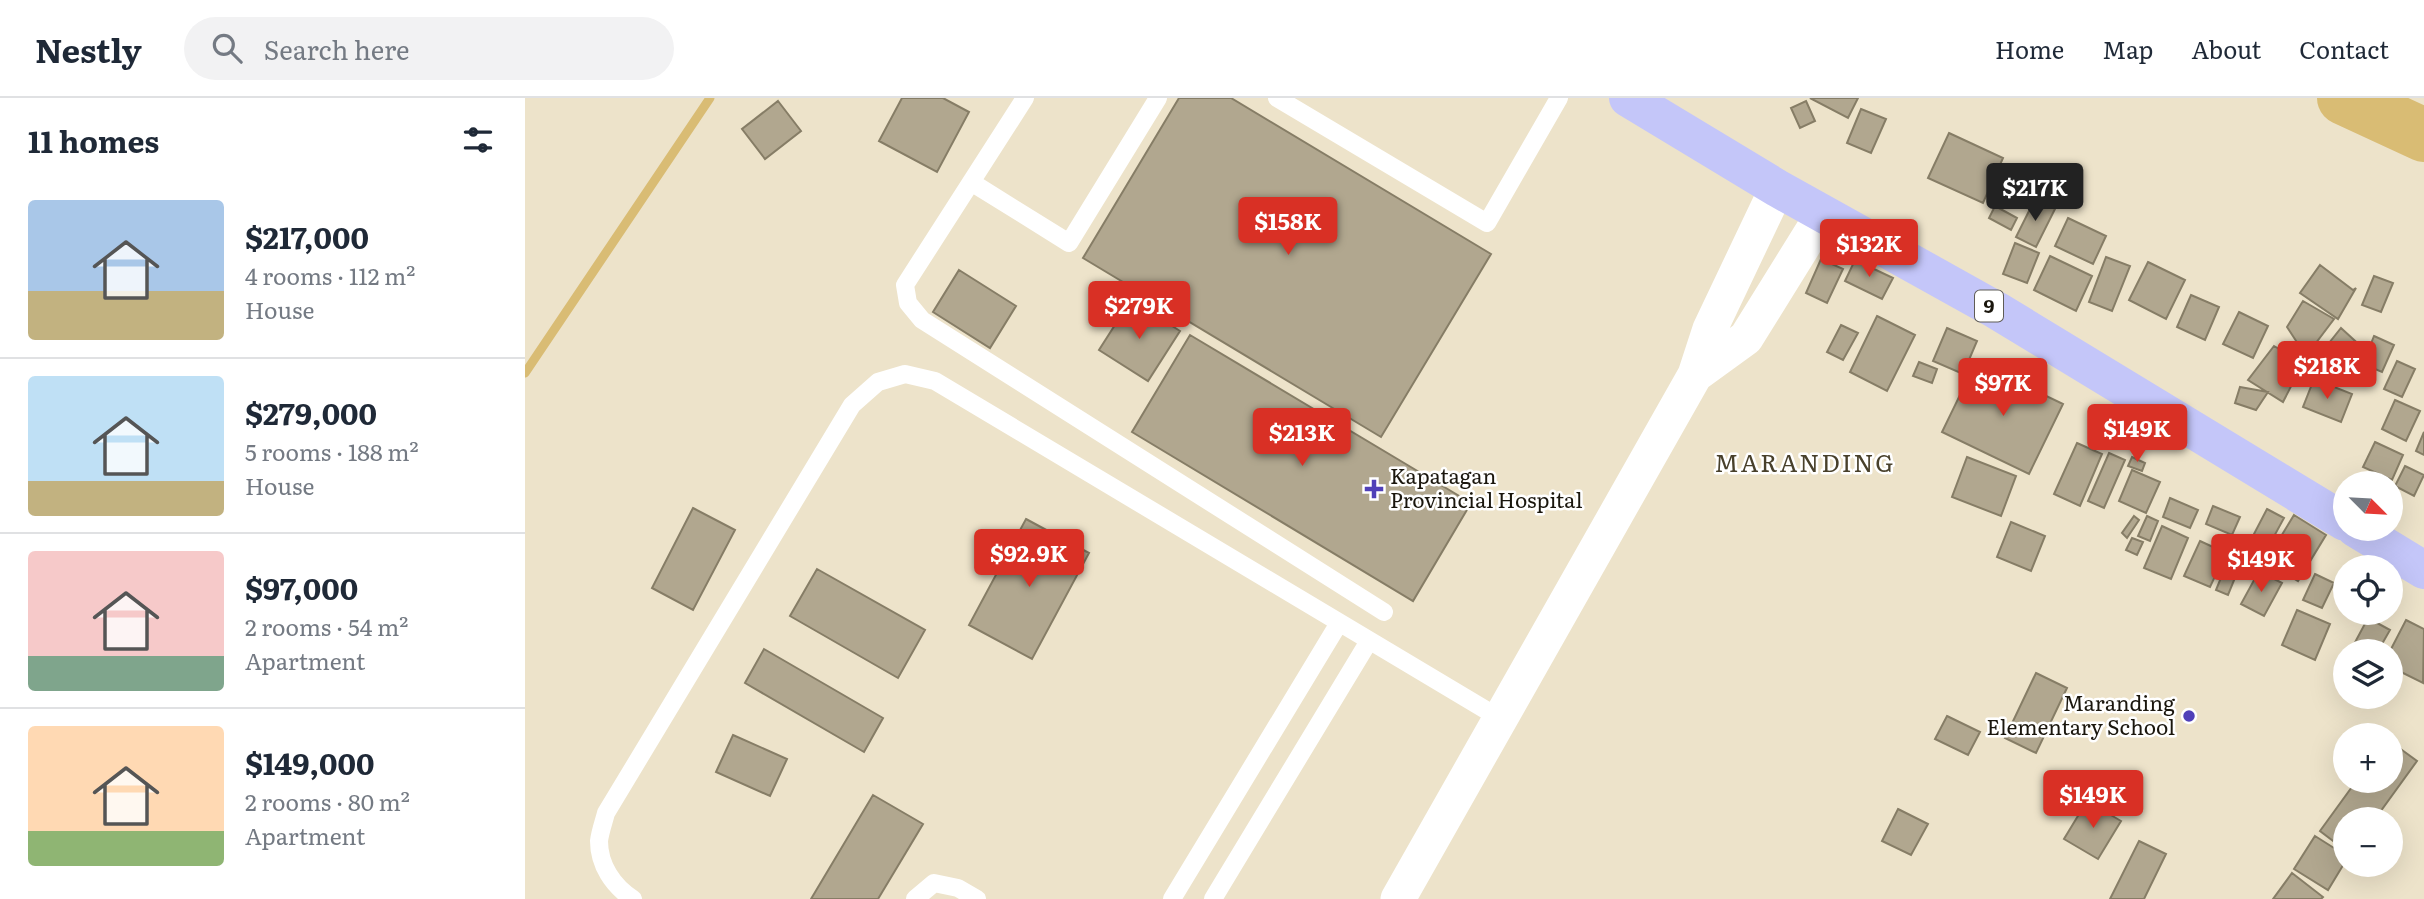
<!DOCTYPE html>
<meta charset="utf-8">
<style>
body{margin:0;font-family:Literata,serif;background:#f2f2f3;color:#1f2937;height:100vh;display:flex;flex-direction:column;font-size:26px;white-space:nowrap}
*{box-sizing:border-box;margin:0}
p{font-size:23px;color:#747a83}
.icon{flex:none;width:38px;height:38px;fill:none;stroke:currentColor;stroke-width:2;stroke-linecap:round;stroke-linejoin:round}
.map{position:relative;flex:1;overflow:hidden}
.panel{display:flex;flex-direction:column;background:#fff;width:525px}
.panel>*{flex:none}
.needle{width:46px;rotate:114deg}
.fabs{position:absolute;left:1808px;top:373px;display:grid;gap:14px}
.fabs a{display:grid;place-items:center;width:70px;height:70px;border-radius:50%;background:#fff;box-shadow:0 7px 28px #0002;font-size:35px}
.price{position:absolute;translate:-50% -60px;padding:0 16px;border-radius:7px;background:#d93025;color:#fff;font-size:23px;line-height:46px;filter:drop-shadow(0 2px 4px #0008)}
.price::after{content:'';position:absolute;left:50%;top:42px;width:21px;height:16px;margin-left:-10px;background:inherit;clip-path:polygon(0 0,100% 0,50% 100%)}
.price.on{background:#222;color:#fff}
ul{padding:0;list-style:none}
li{display:flex;align-items:center;gap:21px;height:175px;padding:0 28px}
li+li{border-top:2px solid #e0e1e3}
li span{display:grid;place-items:center;flex:none;width:196px;height:140px;border-radius:7px;color:#555}
li>.icon{margin-inline-start:auto}
span .icon{width:84px;height:84px;fill:#fffc;stroke-width:1}
li b{font-size:30px}
h2{display:flex;justify-content:space-between;align-items:center;height:84px;padding:0 28px;font-size:30px}
header{display:flex;align-items:center;gap:42px;box-sizing:border-box;height:98px;padding:0 35px;background:#fff;border-bottom:2px solid #e0e1e3}
header strong{font-size:33px}
nav{display:flex;gap:38px;margin-inline-start:auto;font-size:24px}
.search{width:490px;height:63px;background:#f2f2f3;display:flex;align-items:center;gap:18px;box-sizing:border-box;padding:0 24px;border-radius:38px;color:#747a83;font-size:26px}
main{display:flex;flex:1;min-height:0}
.map>svg:first-child{display:block}
.lines{fill:none;stroke-linecap:round;stroke-linejoin:round}
.stream{stroke:#d9bc74;stroke-width:9}
.river{stroke:#d9bc74;stroke-width:54}
.building{fill:#b1a78f;stroke:#867d66;stroke-width:2}
.lane{stroke:#fff;stroke-width:18}
.street{stroke:#fff;stroke-width:35}
.highway{stroke:#c4c6f9;stroke-width:38}
.poi-dot{fill:#5040b8;stroke:#fff;stroke-width:2.5}
.labels{text-anchor:middle;stroke-width:5;stroke-linejoin:round;paint-order:stroke}
.shield{fill:#fff;stroke:#5f5c56;stroke-width:2}
.shield-label{font-size:19px;font-weight:bold;fill:#1a160d}
.poi-label{font-size:21px;fill:#1a160d;stroke:#fff;text-anchor:start}
.quarter-label{font-size:24px;letter-spacing:2px;fill:#48402b;stroke:#fff}
</style>
<header>
<strong>Nestly</strong>
<div class="search"><svg class="icon" aria-label="search" viewBox="0 0 24 24"><circle cx="10" cy="10" r="6"/><path d="M15 15l6 6"/></svg>Search here</div>
<nav><a>Home</a><a>Map</a><a>About</a><a>Contact</a></nav>
</header>
<main>
<section class="panel">
<h2>11 homes<svg class="icon" aria-label="filters" viewBox="0 0 24 24"><path d="M4 7h16M4 17h16"/><circle cx="9" cy="7" r="2"/><circle cx="15" cy="17" r="2"/></svg></h2>
<ul>
<li><span style="background:linear-gradient(#a9c7e8 65%,#c2b280 0)"><svg class="icon" aria-label="home" viewBox="0 0 24 24"><path d="M3 11l9-7 9 7M6 9v11h12V9"/></svg></span><div><b>$217,000</b><p>4 rooms · 112 m²</p><p>House</p></div></li>
<li><span style="background:linear-gradient(#bfe0f5 75%,#c2b280 0)"><svg class="icon" aria-label="home" viewBox="0 0 24 24"><path d="M3 11l9-7 9 7M6 9v11h12V9"/></svg></span><div><b>$279,000</b><p>5 rooms · 188 m²</p><p>House</p></div></li>
<li><span style="background:linear-gradient(#f6c9c9 75%,#7fa58c 0)"><svg class="icon" aria-label="home" viewBox="0 0 24 24"><path d="M3 11l9-7 9 7M6 9v11h12V9"/></svg></span><div><b>$97,000</b><p>2 rooms · 54 m²</p><p>Apartment</p></div></li>
<li><span style="background:linear-gradient(#ffd9b3 75%,#8fb573 0)"><svg class="icon" aria-label="home" viewBox="0 0 24 24"><path d="M3 11l9-7 9 7M6 9v11h12V9"/></svg></span><div><b>$149,000</b><p>2 rooms · 80 m²</p><p>Apartment</p></div></li>
</ul>
</section>
<div class="map">
<svg width="1899" height="801" viewBox="0 0 1899 801">
<rect width="100%" height="100%" fill="#ede3ca"/>
<g class="lines">
<!-- stream -->
<path class="stream" d="M0,275L185,0"/>
<!-- river -->
<path class="river" d="M1819,0L1899,37"/>
</g>
<!-- building -->
<path class="building" d="M377,0H418L444,14L412,74L354,43Z
M654,0H706L966,156L856,339L558,160Z
M1285,0H1333L1323,20Z
M253,3L276,33L240,61L217,31Z
M1281,3L1290,23L1275,30L1266,10Z
M1336,11L1361,21L1346,55L1322,45Z
M1424,35L1478,60L1458,105L1403,80Z
M1510,101L1530,111L1511,149L1491,139Z
M1470,108L1492,120L1486,132L1464,120Z
M1543,120L1581,138L1568,166L1530,148Z
M1490,145L1514,155L1502,185L1478,176Z
M1525,158L1567,178L1551,213L1509,192Z
M1581,159L1605,168L1587,213L1564,204Z
M1296,161L1318,171L1302,205L1281,195Z
M1330,162L1368,180L1357,201L1320,183Z
M1623,164L1660,182L1641,221L1604,202Z
M1795,167L1828,192L1831,190L1813,221L1775,195Z
M434,172L491,208L465,250L408,214Z
M1849,178L1868,185L1856,214L1837,207Z
M1666,197L1694,209L1680,242L1652,229Z
M606,202L655,233L623,283L574,252Z
M1778,203L1809,221L1781,258L1762,229Z
M1714,214L1743,228L1728,260L1698,246Z
M1352,218L1390,237L1362,293L1325,274Z
M1316,227L1333,235L1318,262L1302,254Z
M1422,230L1452,243L1438,276L1408,263Z
M1816,230L1840,252L1819,287L1789,264Z
M665,237L946,405L888,503L607,334Z
M1849,238L1869,247L1857,274L1838,266Z
M1749,248L1778,265L1758,304L1723,282Z
M1872,263L1890,271L1877,299L1859,291Z
M1394,264L1412,271L1407,285L1388,278Z
M1451,264L1538,306L1504,376L1417,334Z
M1789,281L1827,296L1816,324L1778,309Z
M1715,289L1743,294L1731,312L1710,305Z
M1870,302L1895,313L1881,343L1857,331Z
M1899,334V357L1891,353Z
M1850,344L1878,357L1867,382L1838,369Z
M1552,345L1577,356L1555,408L1529,396Z
M1584,355L1600,362L1579,410L1563,403Z
M1442,359L1491,378L1476,418L1427,399Z
M1607,359L1620,365L1617,373L1603,368Z
M1880,368L1899,377L1889,398L1870,388Z
M1607,372L1635,384L1621,415L1594,403Z
M1645,400L1673,412L1665,430L1638,419Z
M1688,408L1715,419L1707,437L1681,426Z
M168,410L210,432L168,512L127,490Z
M1742,411L1759,420L1734,466L1718,457Z
M1769,417L1801,437L1773,483L1741,463Z
M1609,418L1614,422L1602,440L1597,435Z
M1622,418L1633,423L1625,443L1613,438Z
M501,421L564,455L507,561L444,527Z
M1486,424L1520,438L1506,473L1472,459Z
M1637,428L1663,440L1646,481L1619,470Z
M1607,440L1618,444L1612,457L1601,452Z
M1675,443L1701,455L1685,489L1659,478Z
M1702,465L1714,470L1703,497L1691,492Z
M292,471L400,532L373,580L265,518Z
M1734,473L1757,485L1739,518L1716,506Z
M1790,476L1809,485L1797,510L1778,502Z
M1772,512L1805,526L1790,562L1757,547Z
M1843,520L1865,532L1853,553H1832L1827,550Z
M1881,522L1899,531L1898,585L1866,569L1865,553Z
M239,551L358,620L339,654L220,585Z
M1511,575L1542,590L1511,655L1480,640Z
M1422,618L1455,634L1443,657L1410,641Z
M208,637L262,661L245,698L191,674Z
M1866,644L1892,663L1850,721H1820V752L1795,733L1832,682H1866Z
M348,697L398,726L353,801H286Z
M1562,703L1596,723L1573,761L1539,741Z
M1373,711L1403,726L1386,757L1357,743Z
M1790,738L1820,757V764L1803,792L1769,771Z
M1614,743L1641,756L1619,801H1585Z
M1767,775L1798,799L1796,801H1748Z"/>
<g class="lines">
<!-- lane -->
<path class="lane" d="M500,0L380,187L383,205L397,222L859,514
M752,0L962,125L1034,0
M446,84L544,145L633,0
M108,801C88,788 74,767 74,743C75,734 79,723 81,715L327,307L353,284L380,276L410,283L976,621
M390,801L409,785L433,790L452,801
M647,801L814,525
M688,801L844,543"/>
<!-- street -->
<path class="street" d="M1170,277L1221,240L1298,116
M873,801L1170,277L1185,231L1252,90"/>
<!-- highway -->
<path class="highway" d="M1103,0L1252,90L1471,212L1820,424
M1830,430L1899,472"/>
</g>
<!-- markers -->
<g class="poi-dot">
<path d="M845.5 380.5h7v7h7v7h-7v7h-7v-7h-7v-7h7z"/>
<circle cx="1664" cy="618" r="7"/>
</g>
<g class="labels">
<!-- shield labels -->
<rect class="shield" x="1450" y="192.5" width="28" height="31" rx="5"/>
<g class="shield-label">
<text x="1464" y="215">9</text>
</g>
<!-- poi labels -->
<g class="poi-label">
<text x="865" y="386">Kapatagan<tspan x="865" dy="24">Provincial Hospital</tspan></text>
<text x="1650" y="613" text-anchor="end">Maranding<tspan x="1650" dy="24">Elementary School</tspan></text>
</g>
<!-- quarter labels -->
<g class="quarter-label">
<text x="1280" y="374">MARANDING</text>
</g>
</g>
</svg>
<div class="fabs">
<a><svg class="needle" viewBox="-14 -14 28 28"><path d="M0-13l5 13h-10z" fill="#e53935"/><path d="M0 13l5-13h-10z" fill="#747a83"/></svg></a>
<a><svg class="icon" aria-label="locate" viewBox="0 0 24 24"><circle cx="12" cy="12" r="6"/><path d="M12 2v4M12 18v4M2 12h4M18 12h4"/></svg></a>
<a><svg class="icon" aria-label="layers" viewBox="0 0 24 24"><path d="M12 4l9 5-9 5-9-5zM3 14l9 5 9-5"/></svg></a>
<a>+</a>
<a>−</a>
</div>
<b class="price on" style="left:1510px;top:125px">$217K</b>
<b class="price" style="left:763px;top:159px">$158K</b>
<b class="price" style="left:1344px;top:181px">$132K</b>
<b class="price" style="left:614px;top:243px">$279K</b>
<b class="price" style="left:1802px;top:303px">$218K</b>
<b class="price" style="left:1478px;top:320px">$97K</b>
<b class="price" style="left:1612px;top:366px">$149K</b>
<b class="price" style="left:777px;top:370px">$213K</b>
<b class="price" style="left:504px;top:491px">$92.9K</b>
<b class="price" style="left:1736px;top:496px">$149K</b>
<b class="price" style="left:1568px;top:732px">$149K</b>
</div>
</main>
